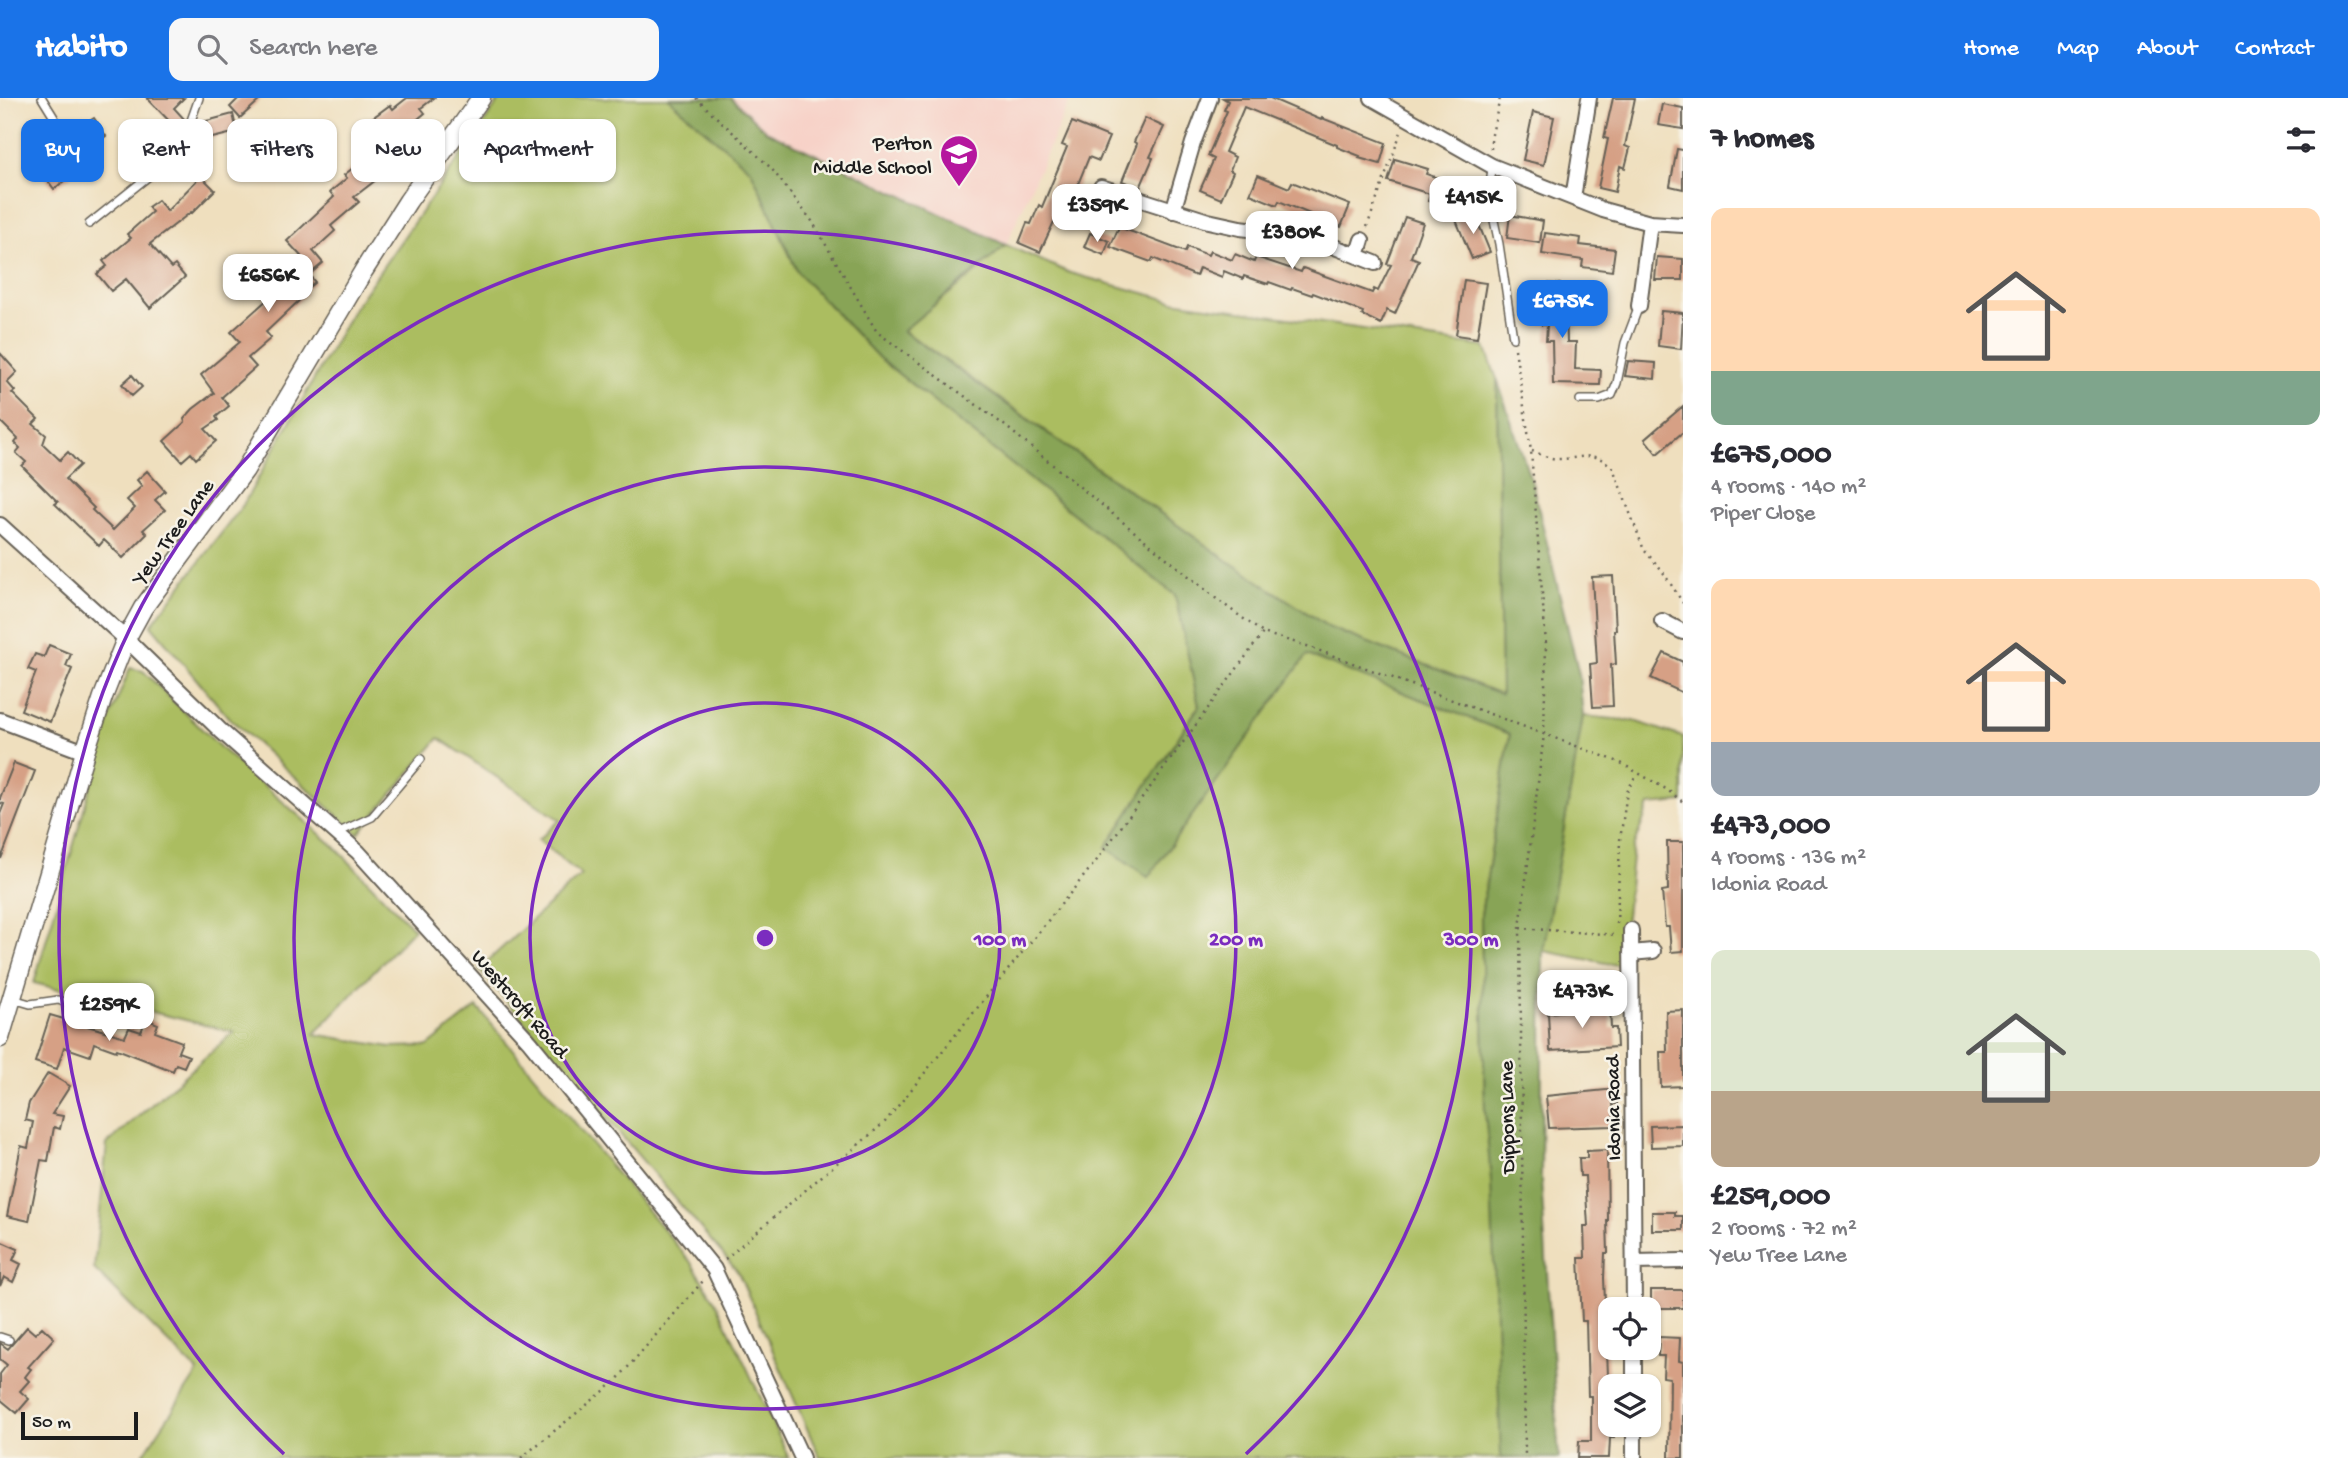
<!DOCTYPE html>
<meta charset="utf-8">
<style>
body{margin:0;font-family:"Gochi Hand",sans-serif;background:#f7f7f7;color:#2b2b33;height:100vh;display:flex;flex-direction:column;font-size:26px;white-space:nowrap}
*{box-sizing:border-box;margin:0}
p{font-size:23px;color:#7c7c81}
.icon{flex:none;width:38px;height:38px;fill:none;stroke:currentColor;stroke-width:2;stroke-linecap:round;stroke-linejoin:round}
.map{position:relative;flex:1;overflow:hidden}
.panel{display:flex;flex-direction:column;background:#fff;width:665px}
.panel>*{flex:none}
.guide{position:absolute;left:21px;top:21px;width:665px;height:63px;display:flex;gap:14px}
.controls{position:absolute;left:1598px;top:1199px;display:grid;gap:14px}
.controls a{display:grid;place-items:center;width:63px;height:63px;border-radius:14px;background:#fff;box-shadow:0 2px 5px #0004;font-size:35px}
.scale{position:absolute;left:21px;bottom:18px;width:117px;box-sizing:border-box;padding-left:7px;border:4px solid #1c1c1c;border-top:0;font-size:19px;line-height:24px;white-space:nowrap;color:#1c1c1c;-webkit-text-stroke:5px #f7f3e8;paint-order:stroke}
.price{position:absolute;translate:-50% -60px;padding:0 16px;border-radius:14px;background:#fff;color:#222;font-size:23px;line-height:46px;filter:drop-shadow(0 2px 4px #0008)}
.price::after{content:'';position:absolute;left:50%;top:42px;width:21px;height:16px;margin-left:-10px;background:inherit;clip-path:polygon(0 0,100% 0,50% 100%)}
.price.current{background:#1a73e8;color:#fff}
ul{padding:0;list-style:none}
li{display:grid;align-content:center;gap:14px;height:371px;padding:0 28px}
li span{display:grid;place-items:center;height:217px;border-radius:14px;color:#555}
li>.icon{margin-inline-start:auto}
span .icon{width:126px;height:126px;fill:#fffc;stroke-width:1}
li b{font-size:30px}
h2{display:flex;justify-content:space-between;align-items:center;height:84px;padding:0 28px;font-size:30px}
.chip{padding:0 24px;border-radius:14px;background:#fff;box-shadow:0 2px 5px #0004;font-size:24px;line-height:63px}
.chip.current{background:#1a73e8;color:#fff}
header{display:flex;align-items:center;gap:42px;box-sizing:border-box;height:98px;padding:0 35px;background:#1a73e8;color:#fff}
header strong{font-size:33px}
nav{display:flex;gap:38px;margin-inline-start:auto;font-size:24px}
.search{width:490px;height:63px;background:#f7f7f7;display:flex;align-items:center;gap:18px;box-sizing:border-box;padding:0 24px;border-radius:14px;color:#7c7c81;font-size:26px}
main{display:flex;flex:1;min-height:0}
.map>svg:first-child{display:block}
.built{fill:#f7d1c7}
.green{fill:#abbd61;stroke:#646c3e;stroke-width:2}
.forest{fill:#88a457;stroke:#52603a;stroke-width:2}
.building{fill:#d6a085}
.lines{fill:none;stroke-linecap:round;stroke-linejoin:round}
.service-casing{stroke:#666055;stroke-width:10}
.minor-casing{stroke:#666055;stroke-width:18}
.tertiary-casing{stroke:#666055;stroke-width:21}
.path{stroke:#666055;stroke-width:2.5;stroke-dasharray:2 5;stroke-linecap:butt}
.service{stroke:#fff;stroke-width:7}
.minor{stroke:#fff;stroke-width:14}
.tertiary{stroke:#fff;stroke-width:18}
.ring{fill:none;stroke:#7b2cbf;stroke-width:3.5}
.labels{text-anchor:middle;stroke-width:5;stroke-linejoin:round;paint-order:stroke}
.poi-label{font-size:21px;fill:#1c1c1c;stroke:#f7f3e8;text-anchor:end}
.street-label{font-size:21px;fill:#1c1c1c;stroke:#f7f3e8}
.centre{fill:#7b2cbf;stroke:#f7f3e8;stroke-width:3.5}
.ring-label{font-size:21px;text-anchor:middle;font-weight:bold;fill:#7b2cbf;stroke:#f7f3e8;stroke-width:5;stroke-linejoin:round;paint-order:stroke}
</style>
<header>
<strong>Habito</strong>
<div class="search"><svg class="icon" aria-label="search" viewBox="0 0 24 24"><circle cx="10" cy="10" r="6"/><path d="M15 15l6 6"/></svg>Search here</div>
<nav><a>Home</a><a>Map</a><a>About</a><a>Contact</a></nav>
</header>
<main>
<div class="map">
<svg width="1683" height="1360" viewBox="0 0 1683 1360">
<rect width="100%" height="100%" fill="#f7f3e8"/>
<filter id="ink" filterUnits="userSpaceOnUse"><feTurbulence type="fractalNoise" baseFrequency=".0143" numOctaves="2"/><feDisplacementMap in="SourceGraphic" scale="14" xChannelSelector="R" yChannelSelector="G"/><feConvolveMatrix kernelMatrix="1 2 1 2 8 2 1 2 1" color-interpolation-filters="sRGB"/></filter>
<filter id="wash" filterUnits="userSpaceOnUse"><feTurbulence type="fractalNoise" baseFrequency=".00686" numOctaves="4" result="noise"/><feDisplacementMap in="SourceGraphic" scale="28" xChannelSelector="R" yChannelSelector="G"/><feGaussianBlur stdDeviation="1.57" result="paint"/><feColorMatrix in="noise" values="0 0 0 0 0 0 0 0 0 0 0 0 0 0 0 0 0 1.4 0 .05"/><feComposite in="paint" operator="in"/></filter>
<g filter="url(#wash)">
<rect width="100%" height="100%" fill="#efdfbe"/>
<!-- built -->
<path class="built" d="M731,0H1071L1006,147L766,33Z"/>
<!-- green -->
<path class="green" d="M501,0H668L751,72L798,175L879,260L1175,497L1199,608L1106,749L1148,779L1307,556L1510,636L1481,817L1485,1013L1500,1154L1504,1360H820L738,1174L479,871L581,777L538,742L560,722L439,640L358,736L228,619L151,527L243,407L354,210Z
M1006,147L1070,175L1173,203L1485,249L1497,281L1501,596L1330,530L1231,465L903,232L969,180Z
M130,570L143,573L223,652L335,749L414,831L314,936L391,949L428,948L477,909L690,1163L718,1208L789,1360H141L198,1274L94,1171L107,1046L234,934L34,885L110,620Z
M1583,618L1634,623L1683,639V704L1649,707L1633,750L1625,828L1622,829V868L1543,853Z"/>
<!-- forest -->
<path class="forest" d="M668,0H731L766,33L1006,147L903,233L1231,465L1330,530L1501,596L1497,281L1533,388L1579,576L1583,618L1543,853L1541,1081L1559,1360H1501L1491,1082L1485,1013L1481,817L1510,636L1307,557L1148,779L1106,749L1199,608L1175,497L879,260L798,175L751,72Z"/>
<g id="blocks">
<!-- building -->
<path class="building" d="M147,0H184L174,10L185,22L176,30Z
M239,0H262L240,20L230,9Z
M407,0H434L421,10L425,15L372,59L357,39L375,26L371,21L390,7L393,11Z
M1223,0H1270L1321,22L1322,20L1386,45L1380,66L1359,60L1360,58L1337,49V47L1244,9L1225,54L1235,59L1230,72L1233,74L1221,101L1200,92L1214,61L1208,58L1227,13L1224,12L1228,3Z
M1613,0H1635L1625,48L1630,50L1625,70L1620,68L1615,94L1598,90L1608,41L1604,40Z
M1662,6L1683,10V31L1658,27Z
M1533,14L1554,19L1544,67L1523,62Z
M233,16L237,34L204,42L199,25Z
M94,20L106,38L84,54L93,66L83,73L80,70L54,91L40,72L78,43L72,34Z
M1145,20L1164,29L1150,59L1153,60L1140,90L1122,83L1137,46L1134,44Z
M1072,24L1109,39L1099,63L1089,59L1065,118L1058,115L1040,154L1019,145L1027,125L1031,126L1039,107L1042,109L1067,49L1062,47Z
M1677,51L1683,52V91L1670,88Z
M366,60L381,78L354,99L359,104L331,128L335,133L313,153L323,165L309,177L315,184L304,193L306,196L266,234L271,240L248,260L256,269L222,299L229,308L216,319L218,322L205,331L216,343L196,361L191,355L182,363L164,343L185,324L184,321L193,311L214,295L201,277L240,244L231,234L269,200L266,197L278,186L274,182L301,158L287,143L334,99L330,94L347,80L344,77Z
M1395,61L1428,71L1426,76L1461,88L1453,111L1428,103L1430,96L1388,83Z
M1258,77L1289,90L1292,84L1350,107L1341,129L1279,103L1277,107L1250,96Z
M201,78L215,92L192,115L191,114L150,146L171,170L175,167L185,179L150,210L126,181L111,193L97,176L107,168L103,163L131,140L127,136L152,114L148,109L158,102L167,113Z
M1474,115L1490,154L1472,161L1456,122Z
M1510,117L1543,123L1540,145L1507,140Z
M1405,119L1423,125L1411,159L1419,162L1395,216L1387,212L1381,226L1362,217L1363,214L1313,195L1312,197L1292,190L1291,192L1269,184L1268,186L1244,178L1243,181L1224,173L1222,179L1199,170L1196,178L1153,160L1151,164L1110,149L1119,129L1185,154L1187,149L1208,157L1210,153L1232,162L1235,156L1254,164L1256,159L1301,174L1303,170L1372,195L1374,191L1378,193L1391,167L1387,166Z
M1090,135L1109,143L1104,157L1084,149Z
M1545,135L1581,140L1580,147L1615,151L1612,173L1582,169L1583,162L1542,156Z
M1657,159L1683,161V182H1655Z
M1464,182L1486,185L1477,240L1456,237Z
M1538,185L1560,186L1559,207H1566L1567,244H1576L1575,271L1601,272L1600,287L1553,286L1552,243H1546L1547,227H1542L1543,206H1537Z
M1661,213L1683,215L1681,251L1658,248Z
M0,255L17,274L7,284L15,293L12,295L38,321L33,326L46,337L43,346L60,362L68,354L80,367L65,381L94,410L92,412L113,432L135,410L127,402L142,388L137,382L147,373L165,393L155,402L165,412L143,432L147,436L123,460L104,442L99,448L55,406L58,404L22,368L26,364L16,355L20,350L15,345L18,341L0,323Z
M1628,263L1656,265L1655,281L1625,278Z
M132,277L142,289L132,298L122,286Z
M1683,308V334L1657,356L1645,341Z
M1613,478L1616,532H1614L1616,566L1611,567L1613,608L1593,609L1590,566L1597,565L1592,479Z
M49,547L71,556L66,568L72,571L50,624L21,612L36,574L28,571L35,556L44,559Z
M1664,555L1683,564V595L1651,580Z
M14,665L35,673L1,761L0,716L4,706L0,705V700Z
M1667,744H1683V853L1671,854L1669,829H1665L1662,793L1668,792Z
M1610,909L1611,930H1616L1617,949L1550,953L1548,915Z
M1683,912V988L1661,989L1660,954H1667L1666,913Z
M50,917L125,939L129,930L141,934L146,921L158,926L155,934L182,944L178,954L189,958L184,969L176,966L173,973L117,951L116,953L94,945L90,958L64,949L57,971L35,964Z
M48,975L70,988L52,1016L63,1018L60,1031L54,1029L48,1063L41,1062L29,1123L7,1118L21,1048L28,1050L33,1024L25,1022L29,1005Z
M1616,991L1617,1006H1613L1614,1028L1549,1030L1546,998Z
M1683,1027V1048L1651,1049L1650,1028Z
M1607,1052L1608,1123H1607L1608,1155H1605L1604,1180L1610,1326H1614V1340H1610L1609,1360H1578L1579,1343H1591V1298H1588L1586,1223H1582L1579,1160H1585L1584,1128H1588L1585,1078H1580L1579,1060H1587V1053Z
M1652,1114H1675V1118H1683V1132H1652Z
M0,1143L18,1151L13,1162L21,1166L13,1184L4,1179L0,1188Z
M1651,1192H1683V1210H1651Z
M27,1229L35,1236L42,1229L54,1240L28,1269L31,1271L25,1279L29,1283L20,1293L29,1301L17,1315L0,1301V1276L7,1267L0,1261V1245L8,1251Z
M1659,1239L1680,1240L1679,1263L1683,1264V1360H1669L1670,1280L1663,1279L1664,1258H1658Z"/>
</g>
</g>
<g filter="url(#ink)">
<use href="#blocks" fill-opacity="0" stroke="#666055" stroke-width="2"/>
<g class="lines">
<defs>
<path id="service" d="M42,0L55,21
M1492,69L1489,99L1499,146L1513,240
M89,126L164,66L187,34L199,0
M1580,302H1599L1612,297L1617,285L1625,245L1639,208
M337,735L372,719L421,661
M13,901L30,906L58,902L94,913
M0,1239L9,1242"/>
<path id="minor" d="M1372,0L1492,68L1603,112L1650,125L1683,127
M1101,89L1208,123L1240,130L1282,135L1322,144L1375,165
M1573,100L1589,0
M1173,113L1193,45L1210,0
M1111,118L1120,96
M1357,158L1362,142
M1639,208L1650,125
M0,427L126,541L221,633L358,754L530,944L714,1171L802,1360
M1662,523L1683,534
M0,622L85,654
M1631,832L1634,1211
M1631,855L1653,853
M1634,1164L1683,1163
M1634,1288V1250
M1634,1360V1326"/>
<path id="tertiary" d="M0,940L85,654L103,599L126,541L143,510L245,372L364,172L408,103L481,0"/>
</defs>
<!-- service casing -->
<use href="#service" class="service-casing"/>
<!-- minor casing -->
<use href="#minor" class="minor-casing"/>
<!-- tertiary casing -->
<use href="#tertiary" class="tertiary-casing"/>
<!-- path -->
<path class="path" d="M696,0L771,70L812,123L877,234L1004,327L1218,502L1263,535L1307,548L1619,664L1666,691L1683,704
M1491,51V41L1500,0
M1367,129L1401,34
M1515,251L1531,353L1546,546L1544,636L1520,830L1525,1360
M1532,353C1540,356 1550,361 1559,361C1583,361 1594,351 1613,370L1644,452L1661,471L1683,505
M1617,826L1620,742L1627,694L1637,675
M1520,830L1617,837
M725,1161L885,1024L1097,762L1263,535
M521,1360L615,1284L703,1183"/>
<!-- service -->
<use href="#service" class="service"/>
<!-- minor -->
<use href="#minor" class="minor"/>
<!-- tertiary -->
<use href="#tertiary" class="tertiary"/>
</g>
</g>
<!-- distance rings -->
<g class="ring">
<circle cx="765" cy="840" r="235"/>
<circle cx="765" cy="840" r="471"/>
<path d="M284 1356A706 706 0 1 1 1246 1356"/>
</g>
<!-- icons -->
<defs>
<symbol id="school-pin" viewBox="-11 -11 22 30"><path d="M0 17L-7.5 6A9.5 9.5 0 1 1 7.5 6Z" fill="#b5179e" stroke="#f7f3e8"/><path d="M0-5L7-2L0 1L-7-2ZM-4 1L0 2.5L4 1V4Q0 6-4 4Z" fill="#fff"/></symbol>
</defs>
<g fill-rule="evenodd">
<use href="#school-pin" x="937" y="34" width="44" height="60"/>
</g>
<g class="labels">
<!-- poi labels -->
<g class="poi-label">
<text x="932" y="51">Perton<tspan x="932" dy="24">Middle School</tspan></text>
</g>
<!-- street labels -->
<g class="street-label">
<text transform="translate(172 433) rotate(-54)" y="7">Yew Tree Lane</text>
<text transform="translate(521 905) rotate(49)" y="7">Westcroft Road</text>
<text transform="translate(1612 1010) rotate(-91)" y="7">Idonia Road</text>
<text transform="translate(1506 1019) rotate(-91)" y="7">Dippons Lane</text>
</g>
</g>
<circle cx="765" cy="840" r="10" class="centre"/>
<g class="ring-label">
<text x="1000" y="847">100 m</text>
<text x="1236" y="847">200 m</text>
<text x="1471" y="847">300 m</text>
</g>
</svg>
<div class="controls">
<a><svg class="icon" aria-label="locate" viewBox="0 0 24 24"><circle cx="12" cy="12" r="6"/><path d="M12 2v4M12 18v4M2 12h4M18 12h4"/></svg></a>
<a><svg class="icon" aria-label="layers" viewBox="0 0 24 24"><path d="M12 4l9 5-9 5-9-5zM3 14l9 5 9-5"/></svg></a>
</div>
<div class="scale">50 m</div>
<b class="price" style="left:1473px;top:138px">£415K</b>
<b class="price" style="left:1097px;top:146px">£359K</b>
<b class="price" style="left:1292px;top:173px">£380K</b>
<b class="price" style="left:268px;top:216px">£656K</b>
<b class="price current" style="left:1562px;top:242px">£675K</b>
<b class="price" style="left:1582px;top:932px">£473K</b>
<b class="price" style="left:109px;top:945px">£259K</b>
<div class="guide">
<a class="chip current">Buy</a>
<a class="chip">Rent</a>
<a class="chip">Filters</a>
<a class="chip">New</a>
<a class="chip">Apartment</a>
</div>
</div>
<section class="panel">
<h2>7 homes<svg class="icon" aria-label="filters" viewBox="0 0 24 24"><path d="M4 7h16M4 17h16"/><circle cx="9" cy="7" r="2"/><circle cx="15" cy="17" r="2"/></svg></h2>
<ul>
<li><span style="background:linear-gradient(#ffd9b3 75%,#7fa58c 0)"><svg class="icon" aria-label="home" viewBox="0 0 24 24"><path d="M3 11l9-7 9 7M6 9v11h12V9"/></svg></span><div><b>£675,000</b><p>4 rooms · 140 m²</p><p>Piper Close</p></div></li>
<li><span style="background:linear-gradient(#ffd9b3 75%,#9aa5b1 0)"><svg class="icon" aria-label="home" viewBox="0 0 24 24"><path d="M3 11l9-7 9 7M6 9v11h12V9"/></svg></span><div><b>£473,000</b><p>4 rooms · 136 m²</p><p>Idonia Road</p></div></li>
<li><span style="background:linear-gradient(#dfe7d0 65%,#b9a48a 0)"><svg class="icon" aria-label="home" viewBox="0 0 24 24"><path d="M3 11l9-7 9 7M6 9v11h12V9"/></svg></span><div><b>£259,000</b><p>2 rooms · 72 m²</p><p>Yew Tree Lane</p></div></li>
</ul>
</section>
</main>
